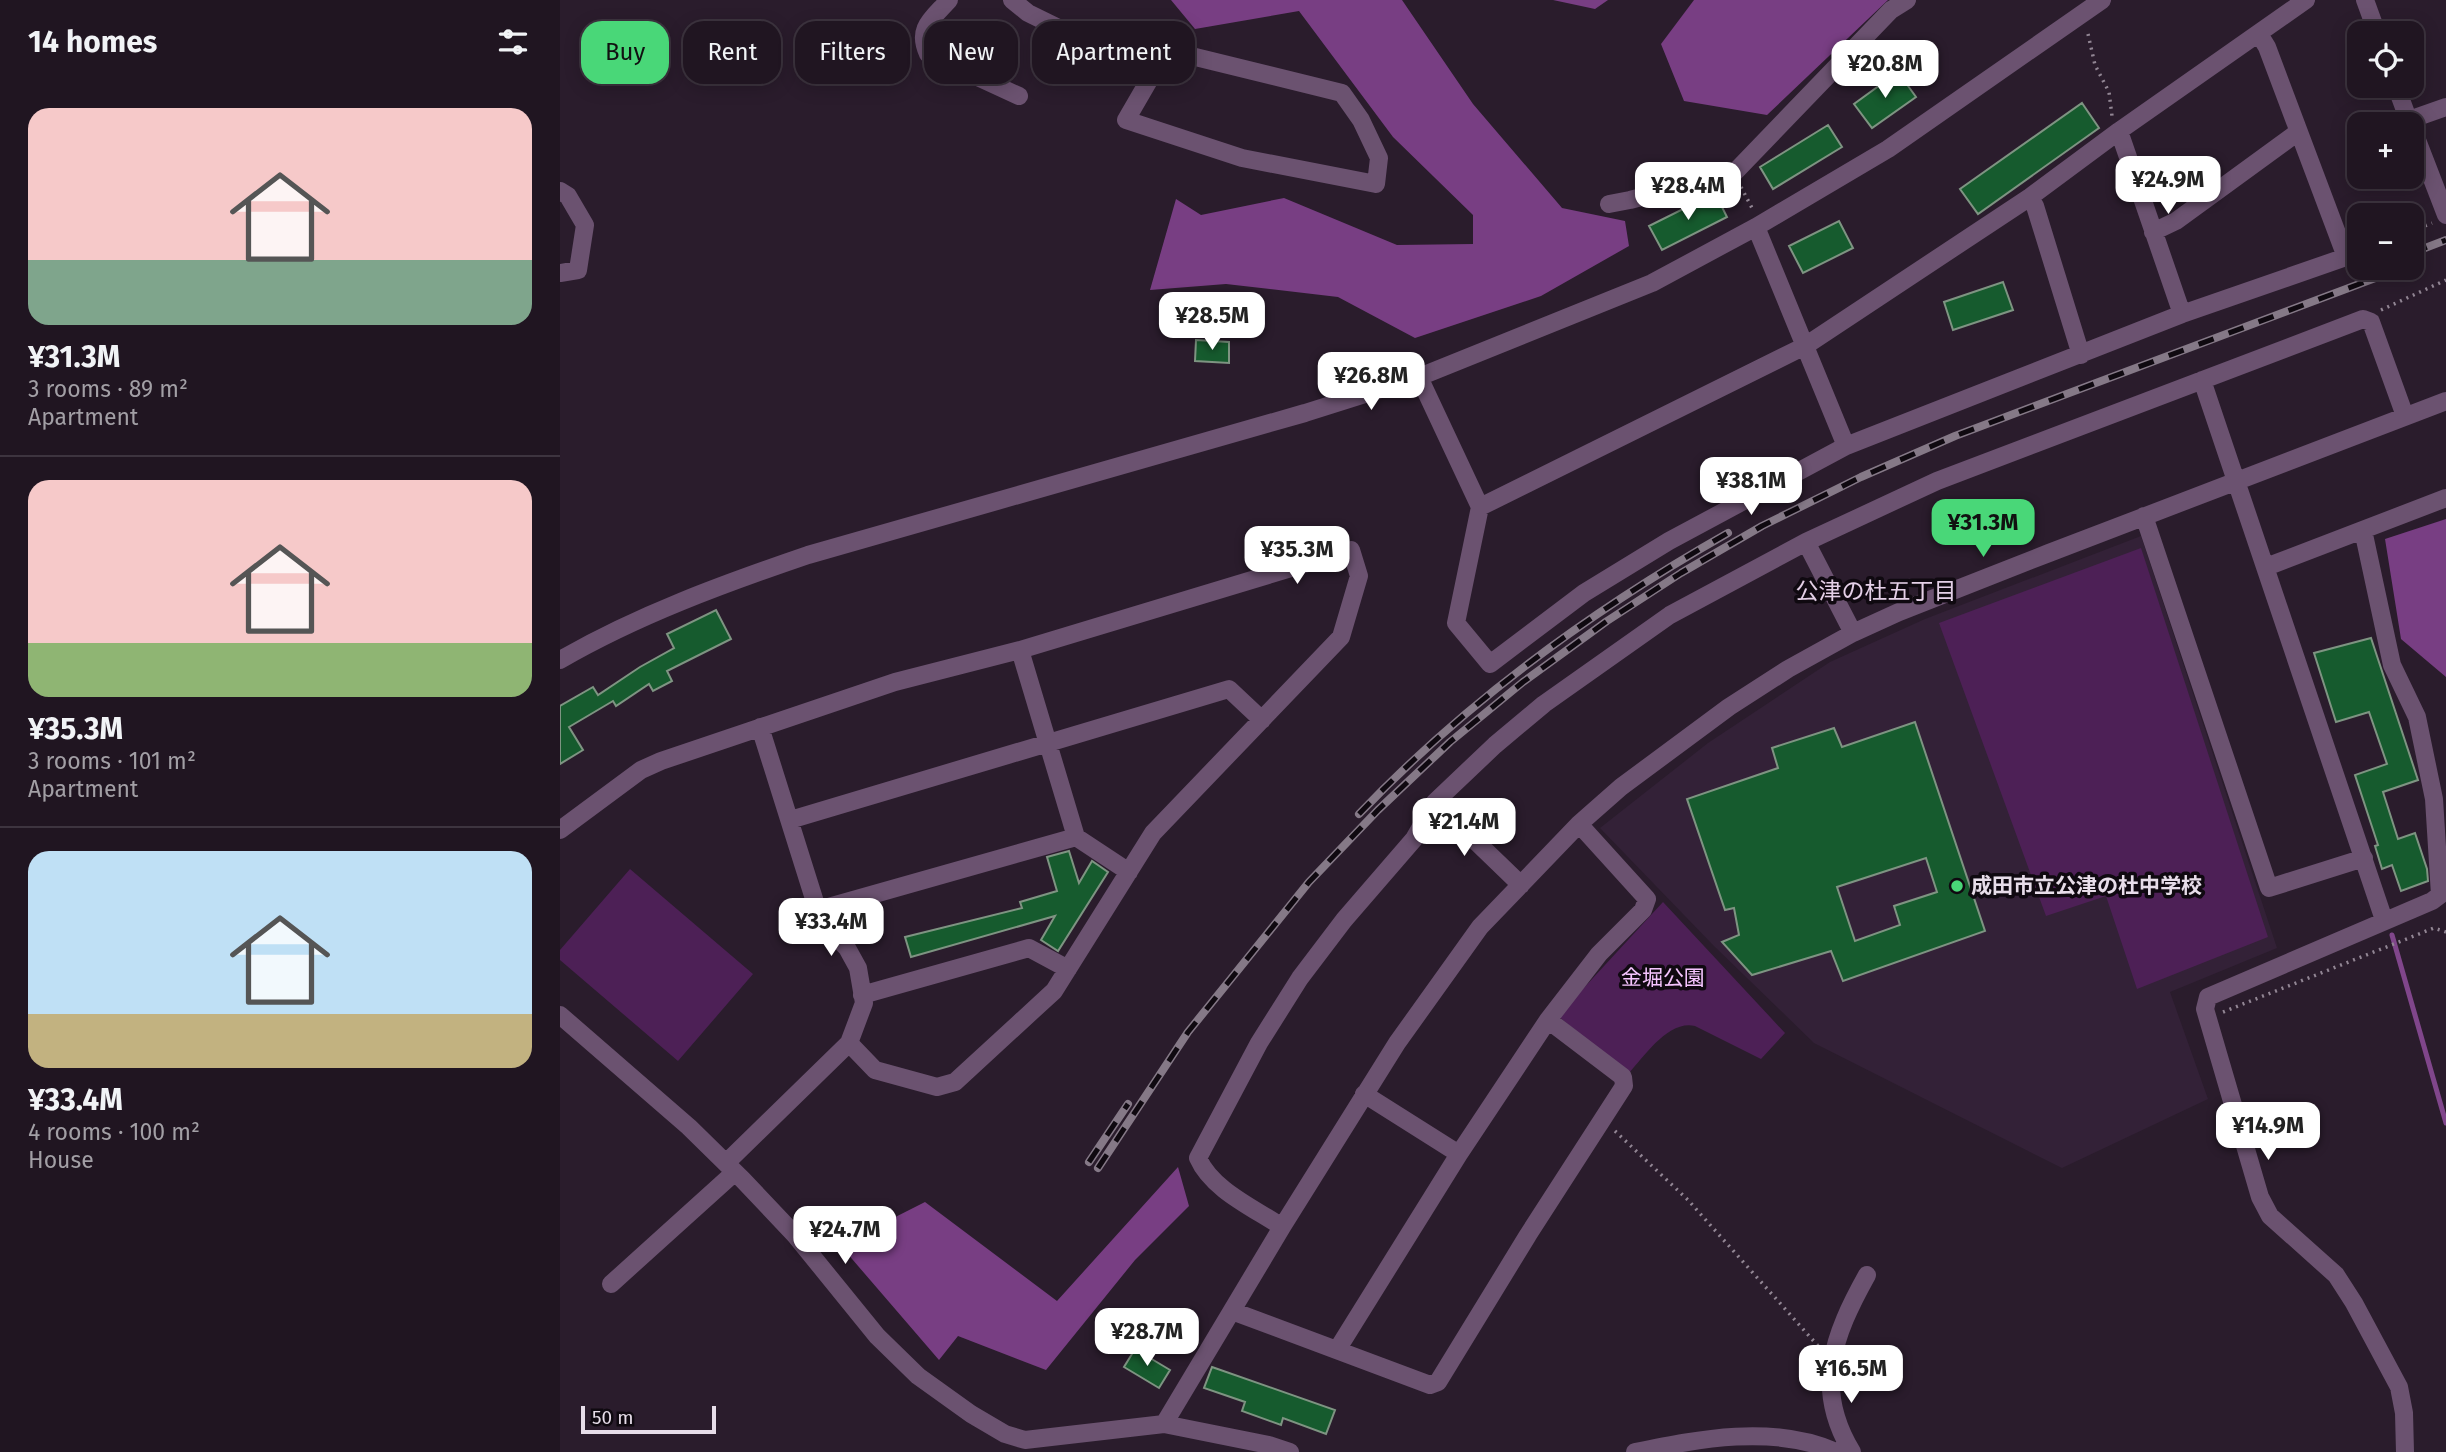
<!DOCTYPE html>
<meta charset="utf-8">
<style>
body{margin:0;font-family:"Fira Sans","Noto Sans JP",sans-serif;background:#2d222e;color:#f1f3f6;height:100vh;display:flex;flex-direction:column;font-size:26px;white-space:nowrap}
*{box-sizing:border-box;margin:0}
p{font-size:23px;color:#a29fa5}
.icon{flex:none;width:38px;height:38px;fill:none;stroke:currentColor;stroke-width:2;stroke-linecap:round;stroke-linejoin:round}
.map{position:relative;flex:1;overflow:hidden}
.drawer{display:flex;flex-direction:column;background:#201521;width:560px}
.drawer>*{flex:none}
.guide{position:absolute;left:21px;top:21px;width:665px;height:63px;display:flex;gap:14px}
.fabs{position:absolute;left:1787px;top:21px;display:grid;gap:14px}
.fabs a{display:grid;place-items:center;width:77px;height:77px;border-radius:14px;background:#201521;box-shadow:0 4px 18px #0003,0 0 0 2px #3d343f;font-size:35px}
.scale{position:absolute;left:21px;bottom:18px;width:135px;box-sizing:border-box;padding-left:7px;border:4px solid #e7dde9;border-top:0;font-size:19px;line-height:24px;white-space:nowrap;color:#e7dde9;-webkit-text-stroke:5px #0f0910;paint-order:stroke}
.price{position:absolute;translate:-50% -60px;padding:0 16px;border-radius:14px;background:#fff;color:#222;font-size:23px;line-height:46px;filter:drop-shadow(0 2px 4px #0008)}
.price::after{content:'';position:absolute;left:50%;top:42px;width:21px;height:16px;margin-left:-10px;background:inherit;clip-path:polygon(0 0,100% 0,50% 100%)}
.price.on{background:#49d778;color:#111}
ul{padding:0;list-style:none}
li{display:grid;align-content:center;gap:14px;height:371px;padding:0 28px}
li+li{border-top:2px solid #3d343f}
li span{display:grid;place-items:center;height:217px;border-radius:21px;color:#555}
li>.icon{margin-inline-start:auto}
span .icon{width:126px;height:126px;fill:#fffc;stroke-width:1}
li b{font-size:30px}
h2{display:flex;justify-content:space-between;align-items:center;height:84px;padding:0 28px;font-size:30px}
.tag{padding:0 24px;border-radius:21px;background:#201521;box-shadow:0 4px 18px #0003,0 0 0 2px #3d343f;font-size:24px;line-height:63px}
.tag.on{background:#49d778;color:#111}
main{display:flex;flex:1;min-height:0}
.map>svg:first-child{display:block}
.built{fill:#332137}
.green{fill:#4d2056}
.forest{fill:#783e83}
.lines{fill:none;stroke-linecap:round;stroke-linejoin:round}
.stream{stroke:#80468b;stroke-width:5}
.building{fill:#165b2e;stroke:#7e9482;stroke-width:2;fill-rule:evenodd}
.path{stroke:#928694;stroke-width:3.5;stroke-dasharray:2 5;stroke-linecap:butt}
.minor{stroke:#6b5270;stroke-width:18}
.rail-casing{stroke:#857987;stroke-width:8}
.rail{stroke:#0f0910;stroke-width:5;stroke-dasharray:16;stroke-linecap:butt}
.poi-dot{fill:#49d778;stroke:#0f0910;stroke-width:2.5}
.labels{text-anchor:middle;stroke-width:7;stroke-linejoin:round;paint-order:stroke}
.poi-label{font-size:21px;font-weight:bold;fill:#e7dde9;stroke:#0f0910;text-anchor:start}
.park-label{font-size:21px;fill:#f5c4fe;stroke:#0f0910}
.neighbourhood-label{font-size:23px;fill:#e4d0e7;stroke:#0f0910}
</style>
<main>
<section class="drawer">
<h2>14 homes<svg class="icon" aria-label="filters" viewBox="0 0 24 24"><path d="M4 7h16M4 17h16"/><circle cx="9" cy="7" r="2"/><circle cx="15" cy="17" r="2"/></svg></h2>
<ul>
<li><span style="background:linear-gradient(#f6c9c9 70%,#7fa58c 0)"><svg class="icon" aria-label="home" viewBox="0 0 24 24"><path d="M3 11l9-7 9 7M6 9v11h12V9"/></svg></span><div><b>¥31.3M</b><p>3 rooms · 89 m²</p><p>Apartment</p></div></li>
<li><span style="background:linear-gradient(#f6c9c9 75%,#8fb573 0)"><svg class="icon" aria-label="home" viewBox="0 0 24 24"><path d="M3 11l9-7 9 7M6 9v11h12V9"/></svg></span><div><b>¥35.3M</b><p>3 rooms · 101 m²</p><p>Apartment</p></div></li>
<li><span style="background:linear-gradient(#bfe0f5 75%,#c2b280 0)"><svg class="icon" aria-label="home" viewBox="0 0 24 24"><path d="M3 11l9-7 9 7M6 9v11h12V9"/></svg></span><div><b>¥33.4M</b><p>4 rooms · 100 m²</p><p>House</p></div></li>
</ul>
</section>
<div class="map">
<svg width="1886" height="1452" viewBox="0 0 1886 1452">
<rect width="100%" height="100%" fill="#2a1c2c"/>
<!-- built -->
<path class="built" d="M1581,536L1717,948L1610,992L1648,1099L1502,1168L1254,1043L1153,945L1040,828L1148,743L1270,662L1365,619Z"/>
<!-- green -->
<path class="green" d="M1581,548L1708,937L1577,989L1546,896L1486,916L1379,623Z
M70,869L193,974L118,1061L0,960V950Z
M1103,902L1225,1033L1201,1059L1135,1026C1108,1020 1085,1056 1068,1074L998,1016Z"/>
<!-- forest -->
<path class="forest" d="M611,0H842L913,104L1002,208L1065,221L1069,246L981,296L855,338L778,297L666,284L590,290L616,199L641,215L724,198L837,245L913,244V215L833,137L739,11L635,29Z
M993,0H1048L1035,9Z
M1134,0H1328L1207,115L1124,101L1101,44Z
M1886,519V677L1841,639L1825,539Z
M618,1167L629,1206L575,1260L486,1370L398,1336L379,1360L280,1245L365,1202L497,1301Z"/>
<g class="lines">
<!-- stream -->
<path class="stream" d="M1832,935L1886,1123"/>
</g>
<!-- building -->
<path class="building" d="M1338,72L1356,97L1312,128L1294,104Z
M1522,103L1539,128L1418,214L1400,189Z
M1268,125L1282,147L1213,189L1200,167Z
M1155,193L1167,217L1102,250L1089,226Z
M1279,221L1293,248L1243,273L1229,246Z
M1443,282L1453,310L1393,330L1384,302Z
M636,340L669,342V363L635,361Z
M156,610L171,639L107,671L112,681L93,691L89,684L56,706L53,701L9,727L23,750L0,764V706L33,687L38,695L80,667L114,648L107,634Z
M1811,638L1858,780L1823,792L1838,839L1855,833L1867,869L1868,881L1841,891L1832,865L1822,869L1815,846L1818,845L1795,775L1827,764L1809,712L1776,722L1754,653Z
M1355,722L1425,931L1283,981L1271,951L1192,975L1162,942L1179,935L1174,908L1165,910L1127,799L1218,768L1212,748L1274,728L1282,747ZM1366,858L1377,892L1334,906L1340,925L1295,941L1277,887Z
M509,851L519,883L532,861L548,872L498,951L481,940L495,916L351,957L345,937L462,908L460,902L497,891L487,857Z
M575,1349L610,1370L599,1388L564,1367Z
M652,1367L775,1410L766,1434L723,1418L721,1425L682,1411L685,1402L644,1388Z"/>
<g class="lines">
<!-- path -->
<path class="path" d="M1528,34L1535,65L1549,92L1552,116
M1181,187L1192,208
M1852,231L1872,223
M1821,310L1886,280
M1663,1012L1874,928L1886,932
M1055,1131L1128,1200L1259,1347"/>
<!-- minor -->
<path class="minor" d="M389,0C372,19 356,28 368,54L459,96
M452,0L468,13L517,37L566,40L782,93L801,120L819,158L816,184L682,158L566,120L606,51
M1805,0L1817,33
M1836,86L1850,124
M1849,120L1886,107
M1852,127L1886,215
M1559,131L1622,314
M0,191L8,196L25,225L18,270L0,273
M1470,197L1475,206L1521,355
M1049,204L1070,200L1174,173L1331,10L1347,0
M1196,227L1286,446
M1593,232L1616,221L1738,132
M859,377L920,507L896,623L930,664L1024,593L1109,541L1286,446L1622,314L1786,257L1707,47L1699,34
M1642,380L1824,920
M920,507L1245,346L1470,197L1559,131L1746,0
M1584,516L1709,888L1804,858
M1803,530L1832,665L1857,717L1874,799L1880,895L1872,901L1648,997L1645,1009L1700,1197L1710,1216L1776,1275L1794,1303L1839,1387L1844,1413L1845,1452
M1246,542L1293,633
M1706,567L1886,498
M460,650L516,837
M0,660C78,615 163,584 248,555L745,413L859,377L1092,283L1196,227L1328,149L1542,0
M875,802L961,885
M230,820L669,689L702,720
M0,830L81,770L101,761L335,682L460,650L791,550L799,576L781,637L593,833L494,991L395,1082L377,1087L315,1070L289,1043
M258,910L516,837L569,872
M302,995L469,948L508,969
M0,1015L129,1127L183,1180L235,1235L317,1336L358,1376L411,1414L445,1434L465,1440L604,1424L709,1445L730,1452
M804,1094L899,1154
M166,1163L289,1043L304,1003L298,968L287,948L261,921L200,727
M722,1227C694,1208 652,1190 638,1158L699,1043L740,978L784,920L854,839L875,802L935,745L984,704L1110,615L1246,542L1377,481L1803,319L1811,322L1845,416
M51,1284L175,1172
M672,1311L870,1385L878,1382L968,1235L1064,1086L1063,1077L988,1020
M777,1350L899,1154L988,1020L1039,954L1083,910L1087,899L1019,824
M604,1424L722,1227L837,1043L920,927L1019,824L1061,787L1169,707L1228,669L1293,633L1339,612L1489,553L1886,401
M1075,1452C1139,1439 1213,1424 1276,1452
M1292,1452C1253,1388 1273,1336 1307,1275"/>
<defs>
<path id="rail" d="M1852,253L1886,240
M799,814C906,702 1034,609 1168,533
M529,1162L568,1104
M538,1168L628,1032L749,882L818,810L890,742L963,682L1047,621L1121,573L1202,526L1301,477L1395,436L1842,268"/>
</defs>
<!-- rail casing -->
<use href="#rail" class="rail-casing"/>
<!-- rail -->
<use href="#rail" class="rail"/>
</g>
<!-- markers -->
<circle class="poi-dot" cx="1397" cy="886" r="7"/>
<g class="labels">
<!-- poi labels -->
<g class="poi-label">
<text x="1411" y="893">成田市立公津の杜中学校</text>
</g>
<!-- park labels -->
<g class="park-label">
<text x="1103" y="985">金堀公園</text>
</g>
<!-- neighbourhood labels -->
<g class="neighbourhood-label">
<text x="1316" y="599">公津の杜五丁目</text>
</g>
</g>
</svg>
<div class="fabs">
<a><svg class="icon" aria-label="locate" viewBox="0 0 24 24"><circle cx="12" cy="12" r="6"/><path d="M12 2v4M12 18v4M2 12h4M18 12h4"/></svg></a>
<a>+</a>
<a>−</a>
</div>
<div class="scale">50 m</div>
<b class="price" style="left:1325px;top:100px">¥20.8M</b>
<b class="price" style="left:1608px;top:216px">¥24.9M</b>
<b class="price" style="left:1128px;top:222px">¥28.4M</b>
<b class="price" style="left:652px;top:352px">¥28.5M</b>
<b class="price" style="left:811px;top:412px">¥26.8M</b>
<b class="price" style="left:1191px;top:517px">¥38.1M</b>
<b class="price on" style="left:1423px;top:559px">¥31.3M</b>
<b class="price" style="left:737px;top:586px">¥35.3M</b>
<b class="price" style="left:904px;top:858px">¥21.4M</b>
<b class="price" style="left:271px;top:958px">¥33.4M</b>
<b class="price" style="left:1708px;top:1162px">¥14.9M</b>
<b class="price" style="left:285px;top:1266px">¥24.7M</b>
<b class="price" style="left:587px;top:1368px">¥28.7M</b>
<b class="price" style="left:1291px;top:1405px">¥16.5M</b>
<div class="guide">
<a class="tag on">Buy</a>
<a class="tag">Rent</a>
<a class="tag">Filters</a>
<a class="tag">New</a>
<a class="tag">Apartment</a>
</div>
</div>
</main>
